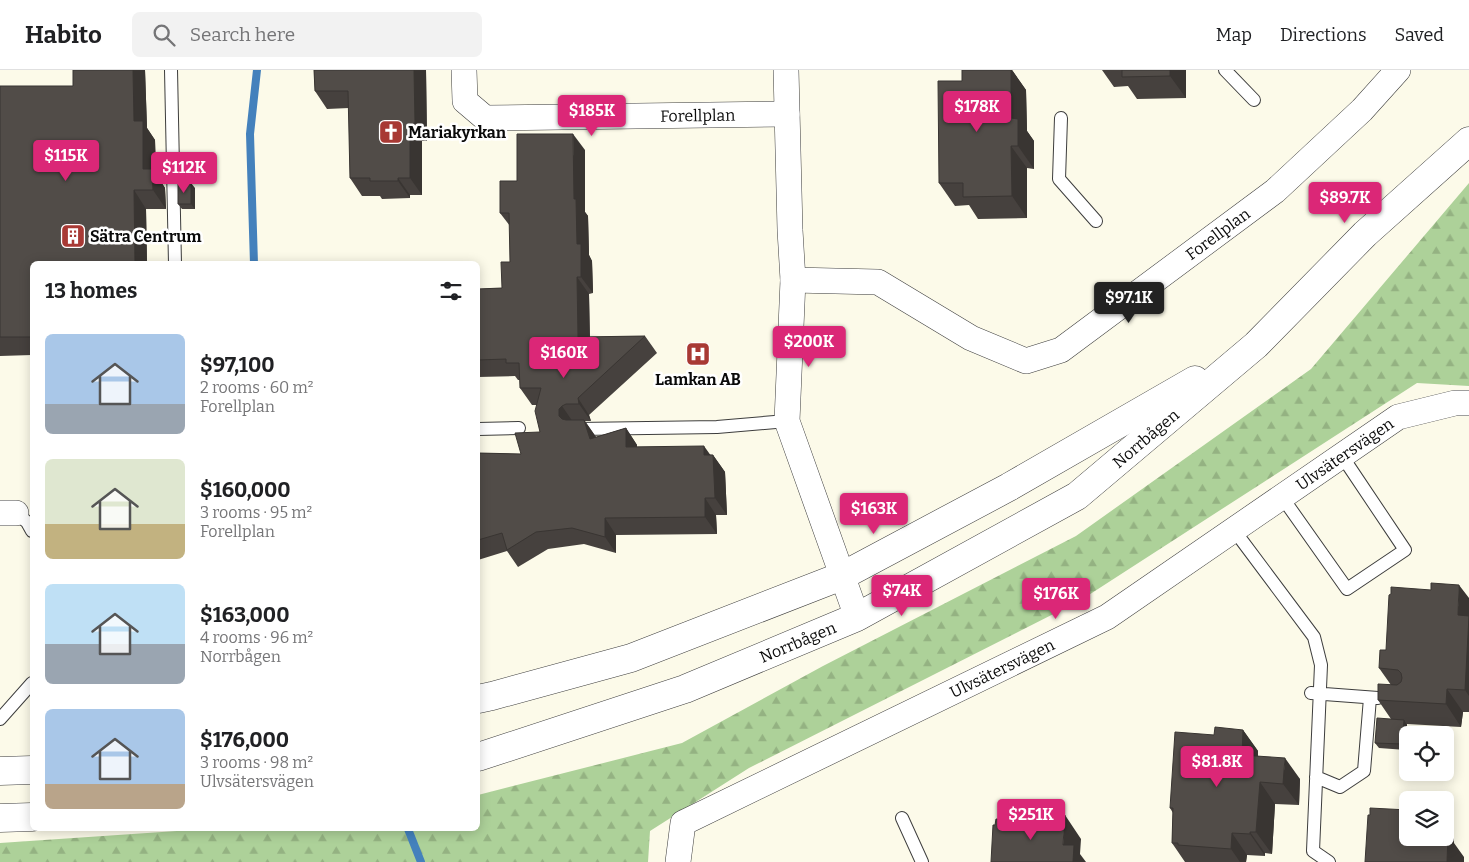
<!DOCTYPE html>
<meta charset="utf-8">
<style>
body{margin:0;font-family:Bitter,serif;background:#f2f2f2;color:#202124;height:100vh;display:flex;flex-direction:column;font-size:19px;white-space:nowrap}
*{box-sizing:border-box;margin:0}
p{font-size:16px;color:#757577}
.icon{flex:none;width:28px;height:28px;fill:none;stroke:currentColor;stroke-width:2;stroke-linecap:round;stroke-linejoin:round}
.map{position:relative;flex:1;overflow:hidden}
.panel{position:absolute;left:30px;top:191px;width:450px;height:570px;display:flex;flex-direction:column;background:#fff;border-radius:8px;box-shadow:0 2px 12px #0003}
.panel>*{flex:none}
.controls{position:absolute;left:1399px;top:656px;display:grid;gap:10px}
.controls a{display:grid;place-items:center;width:55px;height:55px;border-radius:8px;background:#fff;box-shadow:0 2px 12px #0003;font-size:25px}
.price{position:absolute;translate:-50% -42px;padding:0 11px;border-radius:5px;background:#db2777;color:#fff;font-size:16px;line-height:32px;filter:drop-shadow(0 1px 2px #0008)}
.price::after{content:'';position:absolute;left:50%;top:30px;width:15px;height:11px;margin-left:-8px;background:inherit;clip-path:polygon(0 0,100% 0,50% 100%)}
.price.current{background:#222;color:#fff}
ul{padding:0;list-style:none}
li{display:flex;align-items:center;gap:15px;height:125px;padding:0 15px}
li span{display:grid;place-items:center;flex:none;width:140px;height:100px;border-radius:8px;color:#555}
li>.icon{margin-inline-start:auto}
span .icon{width:60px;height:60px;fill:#fffc;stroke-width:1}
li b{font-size:21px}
h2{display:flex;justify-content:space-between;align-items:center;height:60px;padding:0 15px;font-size:21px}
header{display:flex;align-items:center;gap:30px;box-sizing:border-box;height:70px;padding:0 25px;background:#fff;border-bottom:1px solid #e0e0e0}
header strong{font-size:24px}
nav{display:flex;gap:28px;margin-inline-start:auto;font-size:18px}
.search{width:350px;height:45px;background:#f2f2f2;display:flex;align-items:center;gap:12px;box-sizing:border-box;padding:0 18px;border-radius:8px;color:#757577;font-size:19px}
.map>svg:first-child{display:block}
.forest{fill:url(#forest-firs)}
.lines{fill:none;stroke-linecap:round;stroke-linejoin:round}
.stream{stroke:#4481bc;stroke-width:8}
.service-casing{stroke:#3d3d3d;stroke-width:14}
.minor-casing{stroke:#3d3d3d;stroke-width:26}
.tertiary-casing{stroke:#3d3d3d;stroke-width:29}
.service{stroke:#fff;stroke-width:12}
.minor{stroke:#fff;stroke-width:25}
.tertiary{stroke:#fff;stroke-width:28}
.wall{fill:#46413e}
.shaded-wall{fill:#393532}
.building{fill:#514c48;stroke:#393532}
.labels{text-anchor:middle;stroke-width:5;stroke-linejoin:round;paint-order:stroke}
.street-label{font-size:16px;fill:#0a0a0a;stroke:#fff}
.poi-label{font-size:16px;font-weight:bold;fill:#0a0a0a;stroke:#fff;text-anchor:start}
</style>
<header>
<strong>Habito</strong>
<div class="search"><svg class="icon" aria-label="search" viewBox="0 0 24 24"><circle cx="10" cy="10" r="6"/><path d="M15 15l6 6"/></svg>Search here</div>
<nav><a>Map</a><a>Directions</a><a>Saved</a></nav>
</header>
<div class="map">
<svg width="1469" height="792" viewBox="0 0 1469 792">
<defs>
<pattern id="forest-firs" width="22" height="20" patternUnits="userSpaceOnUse" patternTransform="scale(1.25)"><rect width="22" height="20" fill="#add199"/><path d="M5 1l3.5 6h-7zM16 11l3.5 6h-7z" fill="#94b282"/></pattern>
</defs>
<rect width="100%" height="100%" fill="#fcfae9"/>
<!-- forest -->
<path class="forest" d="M1469,113V316L1417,313L1081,530L749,698L650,761L648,792H0V773L206,759H478V725L682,673L823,596L1076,466L1311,299Z"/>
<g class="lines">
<!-- stream -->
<path class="stream" d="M254,194L250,64L257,0
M408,759L421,792"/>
<defs>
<path id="service" d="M171,0L175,194
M1225,0L1254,30
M1061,48L1059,109L1096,151
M478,359L519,358
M578,359L717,357L787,351
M1282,427L1347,519L1405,480L1342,386
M16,443L27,452L32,461
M1234,460L1314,567L1321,595L1313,781L1329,792
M1311,623L1378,628
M0,649L32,613
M1316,707L1340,717L1364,701L1370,628
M902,748L922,792"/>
<g id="minor">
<path id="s1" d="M464,0L465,31L485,48L787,44"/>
<path d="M786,0L790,160L793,210L787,351L857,547"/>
<path id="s2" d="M793,210L878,212L971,268L1026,291L1061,280L1275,121L1362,40L1398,0"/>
<path d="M0,443H16"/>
<path id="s3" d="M678,792L683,753L1107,547L1398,347L1455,333H1469"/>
</g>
<g id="tertiary">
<path d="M478,629L492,626L631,588L842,506L1009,417L1195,310"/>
<path id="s4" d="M478,687L685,619L857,547L1077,426L1256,275L1365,164L1469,71"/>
<path d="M0,701L32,700"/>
<path d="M0,748L32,747"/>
</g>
</defs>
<!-- service casing -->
<use href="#service" class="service-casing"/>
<!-- minor casing -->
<use href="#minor" class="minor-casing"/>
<!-- tertiary casing -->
<use href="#tertiary" class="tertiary-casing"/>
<!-- service -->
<use href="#service" class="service"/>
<!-- minor -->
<use href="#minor" class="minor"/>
<!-- tertiary -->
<use href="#tertiary" class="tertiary"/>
</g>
<!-- wall -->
<path class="wall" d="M73,0H145L147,58L155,70L156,104L165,118L166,139H146L147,194H32V285L0,286V16H73Z
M314,0H426L427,71H422V125H410V128L382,129L380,126H362L350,108L349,38L327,39L315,21Z
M962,0H1012L1026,20L1027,61L1034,71V99L1027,98V148L978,149L969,135L955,136L939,113L962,11Z
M1102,0H1186V28L1137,29L1128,16L1114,17Z
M585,80V142L588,146L589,185L592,191L593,223L589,224L590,267L645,266L657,283L589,345L591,351H585L596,367L626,358L637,375V377L713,385L725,402L727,445H716L717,464L616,465V483L584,474L548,479L518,497L507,481L478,490V383L521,384L540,362L537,335H532L520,318V310H518L515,306L478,307V219L502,218L510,192V156L500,143L517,111Z
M195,118V139H182L178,134Z
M1469,528V642H1463L1461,657L1407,654V655L1406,680L1379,678L1375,673L1391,649L1378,630L1391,615L1379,598Z
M1243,660L1258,681V686L1300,709L1299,735L1275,734L1272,784L1265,783V786L1247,785L1246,792H1185L1172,773L1173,743L1170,738L1214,665Z"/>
<!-- shaded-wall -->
<path class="shaded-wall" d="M133,0H145L147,58L155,70L156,104L165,118L166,139L153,120L143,99L134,51Z
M414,0H426L427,71L415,53Z
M1011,0H1012L1026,20L1027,61L1034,71V99L1018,76L1011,48Z
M1170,0H1186V28L1170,6Z
M410,54L422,71V125L410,108Z
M573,64L585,80V142L588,146L589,185L592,191L593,223L581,207L577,174L574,129Z
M1011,76L1027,98V148L1012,126Z
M398,108L410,125V128L398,111Z
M191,113L195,118V139L191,134Z
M134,120L146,139L147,194H135Z
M577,207L589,224L590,284L578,267Z
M578,328L589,345L591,351L579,334Z
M562,336L573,352L571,363L559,346V339Z
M584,350L596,367L602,386L590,369Z
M626,358L637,375V393L626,377Z
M704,376L714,390L713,385L725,402L727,445L715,428L704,385Z
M705,428L716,445L717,464L705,447Z
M605,448L616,465V483L605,467Z
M1459,515L1469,528V626L1465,620L1458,545Z
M1447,619L1463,642L1461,657L1446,634Z
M1404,650L1407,655L1406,680L1402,674Z
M1243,660L1258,681L1257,706L1242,685Z
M1285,688L1300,709L1299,735L1283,714Z
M1260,712L1275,734L1272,784L1256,762Z
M1065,745L1081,769L1080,784L1086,792H1073L1063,775Z
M1445,745L1454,758V773L1464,787V792H1447L1445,768Z
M1250,762L1265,783V786L1250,764Z
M1232,763L1247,785L1246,792H1240L1231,779Z"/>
<!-- building -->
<path class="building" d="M73,0H133L134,51H143V99H152L153,120H134L135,194H32V267H0V16H73Z
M314,0H414L415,53L410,54V108H398V111H370V108H350L348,21H315Z
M962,0H1011V48L1018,49V76H1011L1012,126L963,127V113H939L938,11H962Z
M1122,0H1170V6L1122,7Z
M517,64H573L574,129H576L577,174H581V207H577L578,267L645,266L578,328L579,334H566L562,336L559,339V346L562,349L566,350H584L590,369L626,358V377L704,376V385H713L715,428H705V447L605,448V467L572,458L536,462L507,480L502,463L478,470V383L521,384L515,363L540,362L535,341L541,318H520L519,293H506V289L478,290V219L502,218L501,192H510L509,143H500V111H517Z
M178,113H191V134H178Z
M1431,513L1459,515L1458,545L1469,546L1465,620L1447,619L1446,634L1378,630V614L1397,615L1401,612L1402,608L1401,603L1398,600L1379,598L1380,580H1386L1389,525L1391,524V517L1431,520Z
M1377,648L1404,650L1402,674L1375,673Z
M1215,657L1243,660L1242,685L1285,688L1283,714L1260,712L1256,762H1250V764L1232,763L1231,779L1178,775V773H1172L1173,738H1170L1175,662L1214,665Z
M1370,738L1408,740V768H1445V765H1448L1447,792H1365L1368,745H1370Z
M1035,744L1065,745L1063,775H1074L1073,792H991L993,755H995L996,749L1034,753Z"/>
<!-- icons -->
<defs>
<symbol id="church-square" viewBox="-11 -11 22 22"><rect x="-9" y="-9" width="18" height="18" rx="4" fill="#a83934" stroke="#fff"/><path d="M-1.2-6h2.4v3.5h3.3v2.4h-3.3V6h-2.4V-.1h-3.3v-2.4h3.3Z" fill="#fff"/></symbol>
<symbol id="building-square" viewBox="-11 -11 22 22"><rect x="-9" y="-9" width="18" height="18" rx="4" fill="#a83934" stroke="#fff"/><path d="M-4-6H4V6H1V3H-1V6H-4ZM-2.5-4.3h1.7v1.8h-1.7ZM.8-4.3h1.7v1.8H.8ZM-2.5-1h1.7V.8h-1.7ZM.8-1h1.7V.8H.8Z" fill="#fff"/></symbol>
<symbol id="hospital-square" viewBox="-11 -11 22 22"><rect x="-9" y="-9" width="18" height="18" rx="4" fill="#a83934" stroke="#fff"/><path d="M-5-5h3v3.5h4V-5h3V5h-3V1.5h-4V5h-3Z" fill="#fff"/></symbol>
</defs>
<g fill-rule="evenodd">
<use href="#church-square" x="377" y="48" width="28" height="28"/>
<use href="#building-square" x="59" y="152" width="28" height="28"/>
<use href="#hospital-square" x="684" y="270" width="28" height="28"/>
</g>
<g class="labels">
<!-- street labels -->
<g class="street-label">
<text dy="6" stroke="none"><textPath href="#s1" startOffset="270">Forellplan</textPath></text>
<text dy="6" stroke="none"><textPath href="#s2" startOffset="485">Forellplan</textPath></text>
<text dy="6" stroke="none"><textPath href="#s4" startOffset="745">Norrbågen</textPath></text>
<text dy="6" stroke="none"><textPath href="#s3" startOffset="799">Ulvsätersvägen</textPath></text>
<text dy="6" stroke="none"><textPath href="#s4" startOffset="340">Norrbågen</textPath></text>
<text dy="6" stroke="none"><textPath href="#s3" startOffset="394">Ulvsätersvägen</textPath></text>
</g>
<!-- poi labels -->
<g class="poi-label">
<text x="408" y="68">Mariakyrkan</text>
<text x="90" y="172">Sätra Centrum</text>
<text x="698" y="315" text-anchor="middle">Lamkan AB</text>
</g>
</g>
</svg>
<div class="controls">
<a><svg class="icon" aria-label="locate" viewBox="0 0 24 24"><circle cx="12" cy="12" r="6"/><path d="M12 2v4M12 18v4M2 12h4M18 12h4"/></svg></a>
<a><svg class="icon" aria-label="layers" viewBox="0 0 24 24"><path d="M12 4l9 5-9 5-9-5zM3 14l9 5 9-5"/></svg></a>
</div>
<b class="price" style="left:977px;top:63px">$178K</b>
<b class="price" style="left:592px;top:67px">$185K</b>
<b class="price" style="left:66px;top:112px">$115K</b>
<b class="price" style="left:184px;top:124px">$112K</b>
<b class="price" style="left:1345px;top:154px">$89.7K</b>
<b class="price current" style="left:1129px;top:254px">$97.1K</b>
<b class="price" style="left:809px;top:298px">$200K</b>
<b class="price" style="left:564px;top:309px">$160K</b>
<b class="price" style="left:874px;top:465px">$163K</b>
<b class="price" style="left:902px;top:547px">$74K</b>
<b class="price" style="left:1056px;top:550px">$176K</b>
<b class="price" style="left:1217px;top:718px">$81.8K</b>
<b class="price" style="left:1031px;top:771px">$251K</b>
<section class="panel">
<h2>13 homes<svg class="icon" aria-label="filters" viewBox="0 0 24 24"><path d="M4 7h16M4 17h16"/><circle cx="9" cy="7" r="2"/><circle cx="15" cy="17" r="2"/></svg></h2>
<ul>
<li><span style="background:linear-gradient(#a9c7e8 70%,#9aa5b1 0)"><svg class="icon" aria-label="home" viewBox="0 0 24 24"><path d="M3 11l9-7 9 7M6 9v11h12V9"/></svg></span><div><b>$97,100</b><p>2 rooms · 60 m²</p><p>Forellplan</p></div></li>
<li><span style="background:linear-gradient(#dfe7d0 65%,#c2b280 0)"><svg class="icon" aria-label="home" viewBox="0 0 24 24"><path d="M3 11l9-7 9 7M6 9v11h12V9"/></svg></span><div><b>$160,000</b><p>3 rooms · 95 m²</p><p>Forellplan</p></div></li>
<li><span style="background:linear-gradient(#bfe0f5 60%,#9aa5b1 0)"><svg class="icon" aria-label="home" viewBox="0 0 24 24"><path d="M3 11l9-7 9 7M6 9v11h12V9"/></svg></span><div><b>$163,000</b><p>4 rooms · 96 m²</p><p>Norrbågen</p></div></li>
<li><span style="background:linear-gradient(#a9c7e8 75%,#b9a48a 0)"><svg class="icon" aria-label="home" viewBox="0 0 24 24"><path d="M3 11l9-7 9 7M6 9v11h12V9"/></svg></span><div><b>$176,000</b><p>3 rooms · 98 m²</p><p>Ulvsätersvägen</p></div></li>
</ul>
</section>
</div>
